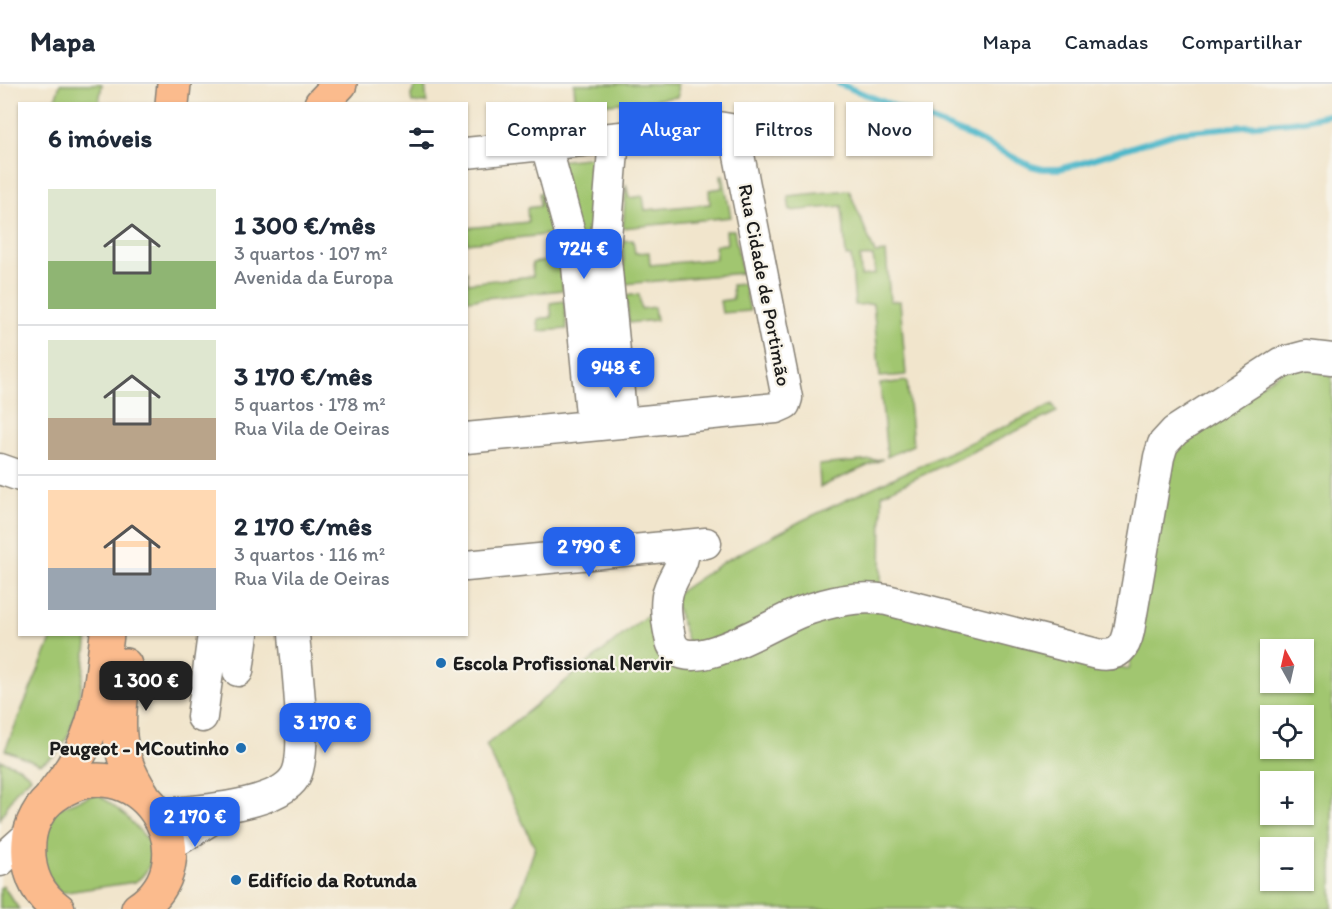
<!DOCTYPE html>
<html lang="pt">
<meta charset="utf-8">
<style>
body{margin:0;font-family:Itim,sans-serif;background:#f6f6f7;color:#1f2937;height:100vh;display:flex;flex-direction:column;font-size:22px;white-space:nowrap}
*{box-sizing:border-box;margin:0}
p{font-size:20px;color:#747a83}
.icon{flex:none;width:33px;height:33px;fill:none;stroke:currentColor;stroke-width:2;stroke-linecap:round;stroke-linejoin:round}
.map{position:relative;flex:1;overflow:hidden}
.sheet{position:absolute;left:18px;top:18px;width:450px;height:534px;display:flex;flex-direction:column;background:#fff;border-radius:0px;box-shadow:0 2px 4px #0004}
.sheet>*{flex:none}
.top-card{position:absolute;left:486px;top:18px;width:570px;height:54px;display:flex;gap:12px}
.needle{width:39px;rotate:352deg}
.controls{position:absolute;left:1260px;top:555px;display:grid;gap:12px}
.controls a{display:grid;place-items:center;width:54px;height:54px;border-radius:0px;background:#fff;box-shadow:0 2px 4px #0004;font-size:30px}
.price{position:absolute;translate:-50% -51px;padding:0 14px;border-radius:12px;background:#2563eb;color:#fff;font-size:20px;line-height:39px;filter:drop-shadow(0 2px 3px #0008)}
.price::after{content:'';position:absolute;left:50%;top:36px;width:18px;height:14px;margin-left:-9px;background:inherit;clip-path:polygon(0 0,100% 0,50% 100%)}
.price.current{background:#222;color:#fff}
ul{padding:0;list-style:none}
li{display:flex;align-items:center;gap:18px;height:150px;padding:0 30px}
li+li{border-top:2px solid #e0e1e3}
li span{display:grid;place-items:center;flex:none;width:168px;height:120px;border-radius:0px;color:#555}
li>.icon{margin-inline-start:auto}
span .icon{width:72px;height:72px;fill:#fffc;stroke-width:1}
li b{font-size:26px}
h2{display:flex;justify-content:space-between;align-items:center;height:72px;padding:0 30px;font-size:26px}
.tag{padding:0 21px;border-radius:0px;background:#fff;box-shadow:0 2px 4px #0004;font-size:21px;line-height:54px}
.tag.current{background:#2563eb;color:#fff}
header{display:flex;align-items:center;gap:36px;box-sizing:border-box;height:84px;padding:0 30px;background:#fff;border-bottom:2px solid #e0e1e3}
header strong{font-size:28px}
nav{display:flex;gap:33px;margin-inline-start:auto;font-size:21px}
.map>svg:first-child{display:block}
.green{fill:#a1c670;stroke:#5e7146;stroke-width:1.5;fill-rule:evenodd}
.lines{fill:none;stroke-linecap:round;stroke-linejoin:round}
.stream{stroke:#4db8ca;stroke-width:6}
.minor-casing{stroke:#868074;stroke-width:33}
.major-casing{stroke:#868074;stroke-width:36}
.minor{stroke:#fff;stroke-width:30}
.major{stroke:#fbbb8d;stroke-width:33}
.poi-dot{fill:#1f6fb2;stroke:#f7f3e8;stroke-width:2}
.labels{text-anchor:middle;stroke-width:4.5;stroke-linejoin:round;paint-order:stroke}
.street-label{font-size:20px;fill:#1c1c1c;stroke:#f7f3e8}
.poi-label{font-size:20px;font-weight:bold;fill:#1c1c1c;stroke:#f7f3e8;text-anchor:start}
</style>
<header>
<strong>Mapa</strong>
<nav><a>Mapa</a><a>Camadas</a><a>Compartilhar</a></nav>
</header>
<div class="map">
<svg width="1332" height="825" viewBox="0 0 1332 825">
<rect width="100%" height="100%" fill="#f7f3e8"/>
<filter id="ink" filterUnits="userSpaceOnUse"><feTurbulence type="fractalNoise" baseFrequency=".0167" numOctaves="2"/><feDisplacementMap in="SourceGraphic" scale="12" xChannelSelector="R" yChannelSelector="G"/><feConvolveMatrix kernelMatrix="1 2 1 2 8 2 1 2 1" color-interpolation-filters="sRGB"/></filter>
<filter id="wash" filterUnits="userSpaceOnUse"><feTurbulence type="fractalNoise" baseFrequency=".008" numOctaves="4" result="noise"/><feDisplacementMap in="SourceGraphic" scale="24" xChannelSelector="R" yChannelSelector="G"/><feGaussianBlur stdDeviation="1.35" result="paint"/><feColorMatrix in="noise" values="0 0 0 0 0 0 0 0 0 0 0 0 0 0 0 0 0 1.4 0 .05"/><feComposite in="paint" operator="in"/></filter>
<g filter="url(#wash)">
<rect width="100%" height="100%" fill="#f1e5cc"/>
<!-- green -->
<path class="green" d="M60,0H102L99,19H54Z
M416,0H425L427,19H412L411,11Z
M574,0H677L678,13L581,23L582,40H577Z
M605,72L598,166L586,188L558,77Z
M721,91H723L731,133L623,144L626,100L629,114L643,112L645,126L710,120L709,106L722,104Z
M849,106L875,169L886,168L890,217H900L906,291L880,293L873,220L855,221L851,172H846L842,122L790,127L788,112ZM873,172L875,190L861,192L860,173Z
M542,108L554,150L467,159V144L528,138L527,124L540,122L539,109Z
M726,146H734L742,189L625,200L622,157L633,156L635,169L649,168L650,181L716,175L715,161L727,160Z
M558,163L563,206L467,216V186L468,199L533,192L532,179L546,177L545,164Z
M744,200L750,227L722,229L720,217L733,215L732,201Z
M639,210L641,225L654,223L656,236L629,239L626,212Z
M564,217L567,245L539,247L538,235L552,233L550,219Z
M1332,283V825H514L535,764L486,661L660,521L665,585L716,575L814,531L888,524L1129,585L1165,373L1177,353L1286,285ZM1270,566H1304V598H1270ZM1270,632H1304V664H1270ZM1270,698H1304V730H1270ZM1270,764H1304V796H1270Z
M907,297L913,361L887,373L880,300Z
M1053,320L1057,328L882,410L881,507L689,562L673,512L725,477L803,436Z
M883,375L820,403L819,381Z
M53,551H88C85,579 77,646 59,667C54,673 47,676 40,680L5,666Z
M0,676L19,683L31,693L16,707L0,735Z
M97,709L126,732L150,758C154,775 150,788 135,798L60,809L40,783L51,727Z
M3,802L19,825H0V804Z"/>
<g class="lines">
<!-- stream -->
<path class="stream" d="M839,0L968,51L1031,82L1043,85H1059L1081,79L1179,48L1301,37L1332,30"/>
</g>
</g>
<g filter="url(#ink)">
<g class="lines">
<defs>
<path id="minor" d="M614,54L605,166L622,339
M546,61L576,171L592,341
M466,69L718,43L730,45L737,61L787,314L785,320L776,324L466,354
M0,385L20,392
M684,461C686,480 673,490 668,508C664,521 667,539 670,553C678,602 777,536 801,528C829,518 857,511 887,516L1097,570C1116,573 1125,566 1129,547L1159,373L1163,360L1175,347L1280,279L1306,272L1332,275
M466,482L706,459
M238,587L243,550
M202,633L213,550
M159,730C192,727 277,723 295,693C309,671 296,580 294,550
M169,762L225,727
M0,777L29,751"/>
<path id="major" d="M172,20L174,0
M321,20L340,0
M125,581C119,635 111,664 143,711
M53,710C97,656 99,617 107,550
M58,825C35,809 27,785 29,758C30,740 40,722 54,712C135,653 216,773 138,825"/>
</defs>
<!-- minor casing -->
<use href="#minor" class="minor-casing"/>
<!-- major casing -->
<use href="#major" class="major-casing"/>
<!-- minor -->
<use href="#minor" class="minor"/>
<!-- major -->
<use href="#major" class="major"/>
</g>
</g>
<!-- markers -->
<g class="poi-dot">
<circle cx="441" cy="579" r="6"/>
<circle cx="241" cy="664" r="6"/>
<circle cx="236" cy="796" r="6"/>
</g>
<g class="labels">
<!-- street labels -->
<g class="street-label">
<text transform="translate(765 201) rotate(79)" y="7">Rua Cidade de Portimão</text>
</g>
<!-- poi labels -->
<g class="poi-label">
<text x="453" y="586">Escola Profissional Nervir</text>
<text x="229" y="671" text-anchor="end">Peugeot - MCoutinho</text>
<text x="248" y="803">Edifício da Rotunda</text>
</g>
</g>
</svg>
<div class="controls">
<a><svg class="needle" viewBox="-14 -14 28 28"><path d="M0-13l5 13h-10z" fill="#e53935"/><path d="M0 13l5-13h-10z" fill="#747a83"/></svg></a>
<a><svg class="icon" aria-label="locate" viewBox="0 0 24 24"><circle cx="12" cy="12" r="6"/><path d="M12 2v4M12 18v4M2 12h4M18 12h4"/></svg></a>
<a>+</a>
<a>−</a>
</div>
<b class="price" style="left:584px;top:196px">724 €</b>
<b class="price" style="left:616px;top:315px">948 €</b>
<b class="price" style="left:589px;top:494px">2 790 €</b>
<b class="price current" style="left:146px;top:628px">1 300 €</b>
<b class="price" style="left:325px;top:670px">3 170 €</b>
<b class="price" style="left:195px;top:764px">2 170 €</b>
<div class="top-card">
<a class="tag">Comprar</a>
<a class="tag current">Alugar</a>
<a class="tag">Filtros</a>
<a class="tag">Novo</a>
</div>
<section class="sheet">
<h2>6 imóveis<svg class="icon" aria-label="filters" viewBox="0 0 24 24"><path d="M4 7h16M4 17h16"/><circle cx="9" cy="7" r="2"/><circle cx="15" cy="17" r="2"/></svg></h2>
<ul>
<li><span style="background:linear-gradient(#dfe7d0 60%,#8fb573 0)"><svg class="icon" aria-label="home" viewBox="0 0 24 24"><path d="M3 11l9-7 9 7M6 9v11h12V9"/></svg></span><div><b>1 300 €/mês</b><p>3 quartos · 107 m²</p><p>Avenida da Europa</p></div></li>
<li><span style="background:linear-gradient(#dfe7d0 65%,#b9a48a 0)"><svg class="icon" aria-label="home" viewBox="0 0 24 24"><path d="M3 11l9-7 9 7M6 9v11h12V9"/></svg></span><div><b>3 170 €/mês</b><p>5 quartos · 178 m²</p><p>Rua Vila de Oeiras</p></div></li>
<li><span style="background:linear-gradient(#ffd9b3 65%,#9aa5b1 0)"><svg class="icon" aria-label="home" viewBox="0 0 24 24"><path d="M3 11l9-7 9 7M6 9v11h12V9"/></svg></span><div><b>2 170 €/mês</b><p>3 quartos · 116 m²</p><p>Rua Vila de Oeiras</p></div></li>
</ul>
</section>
</div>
